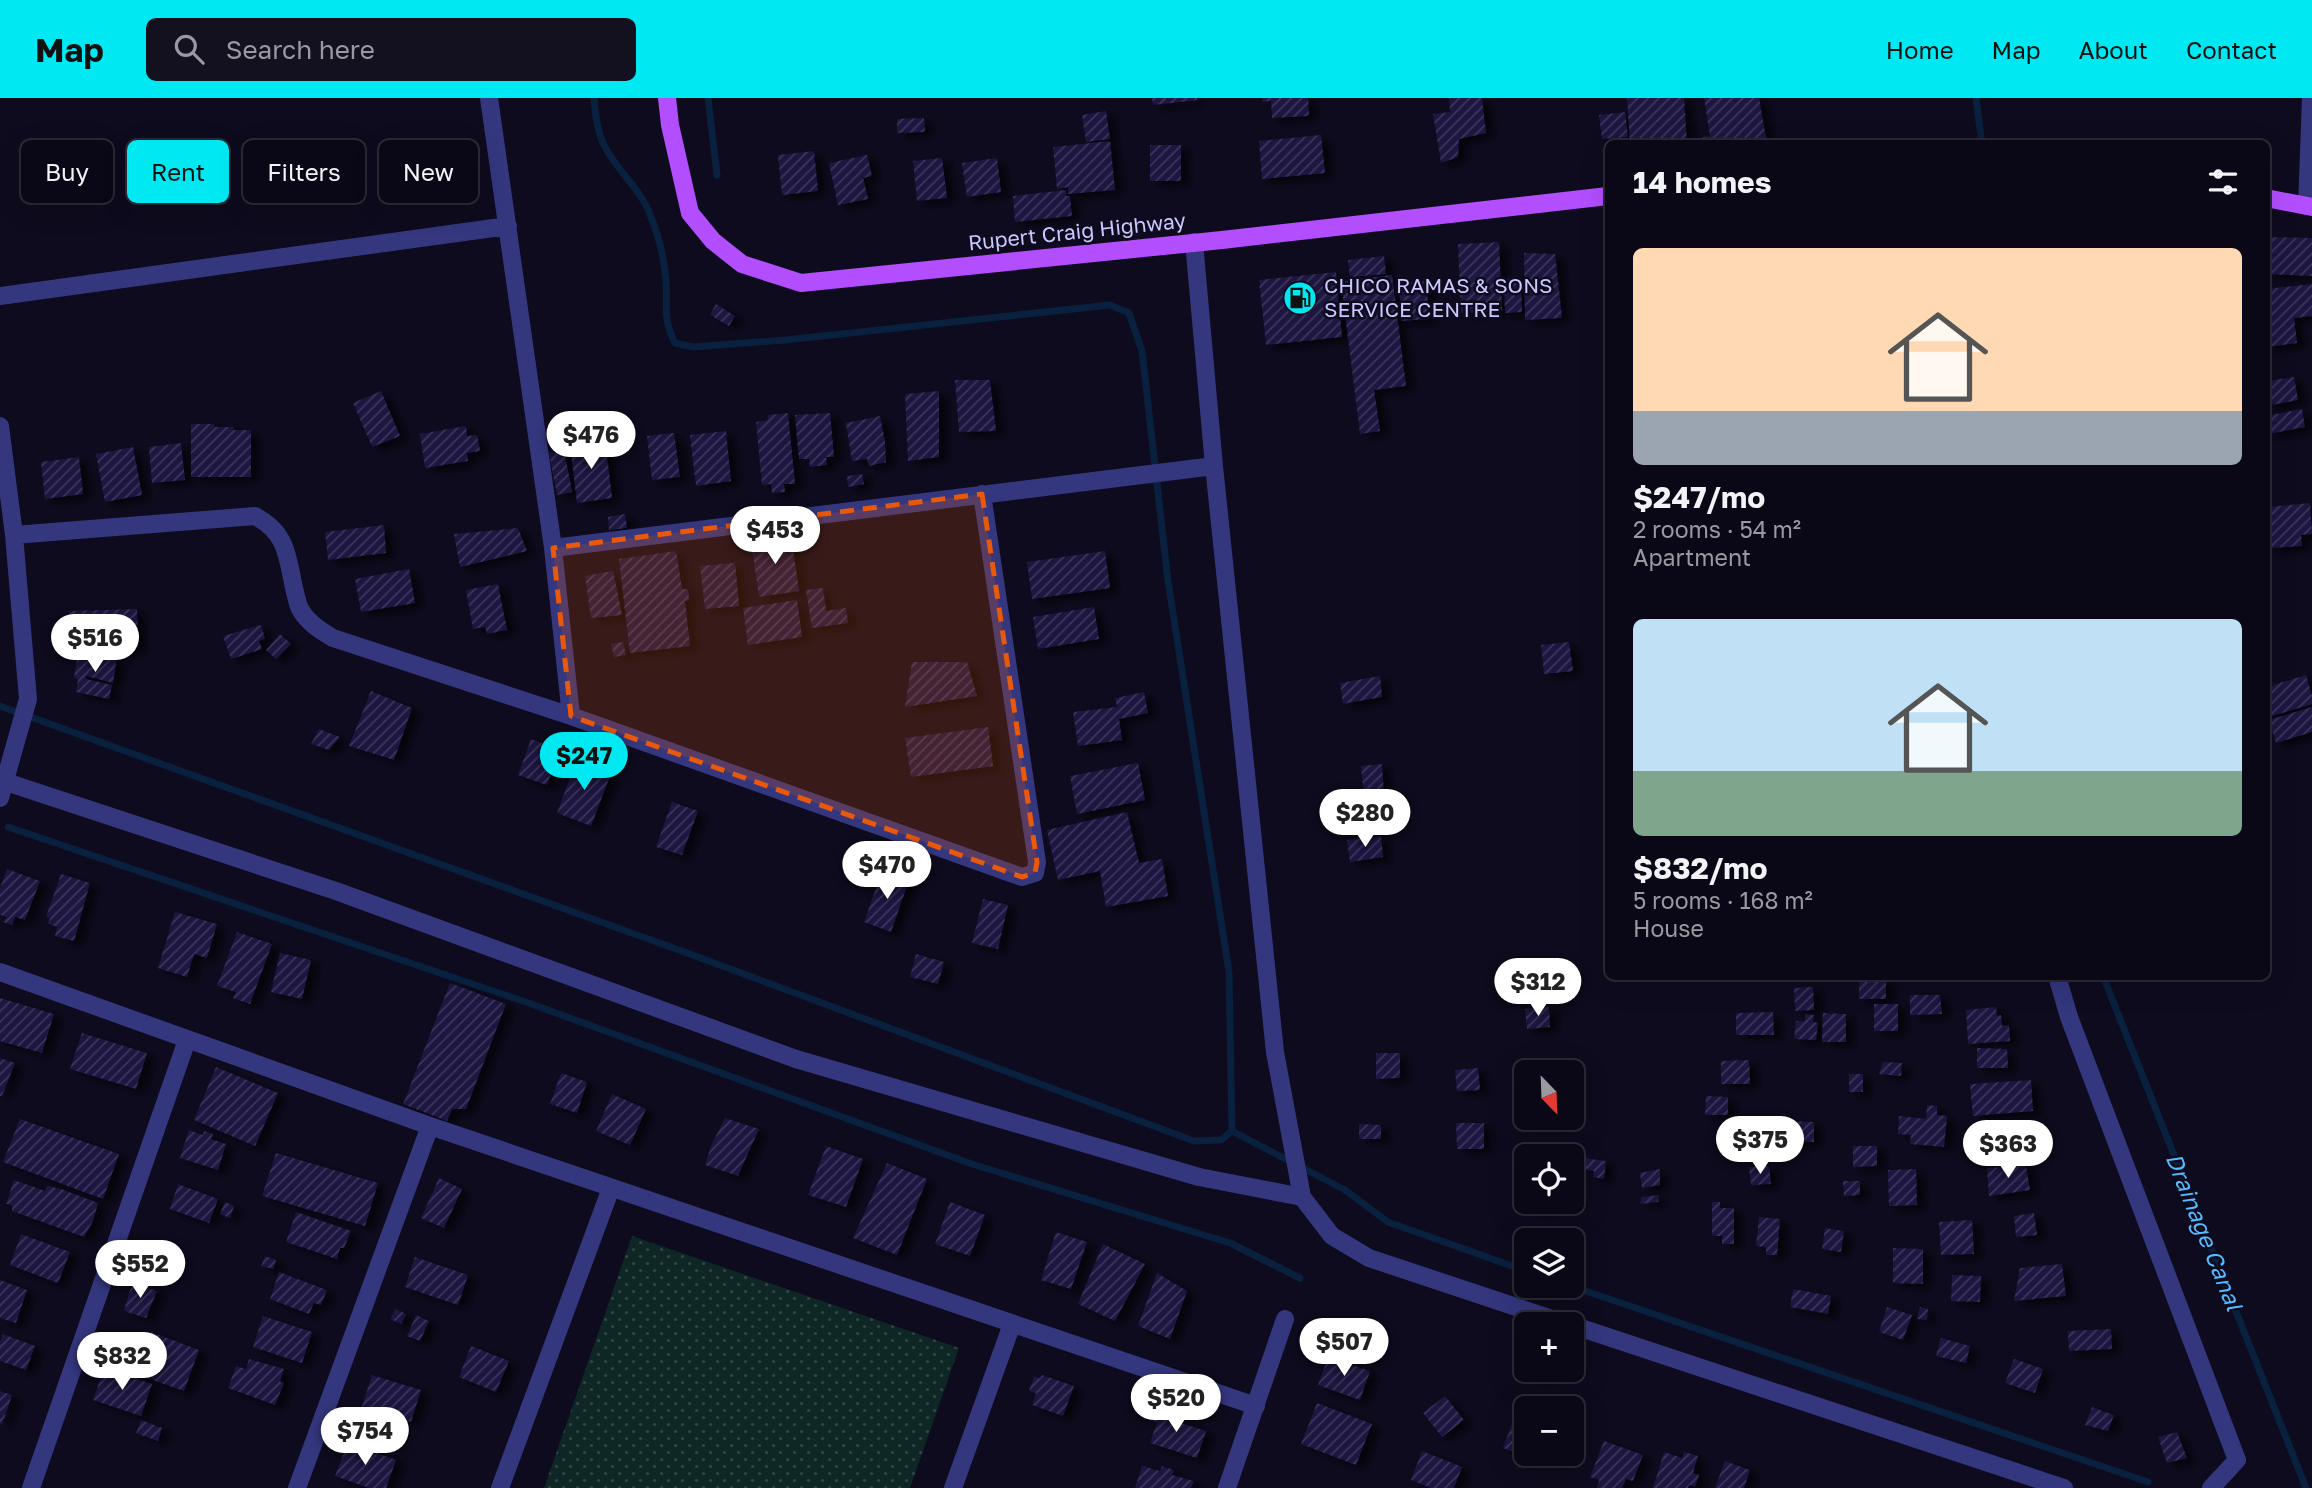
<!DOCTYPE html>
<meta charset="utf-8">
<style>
body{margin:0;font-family:"Golos Text",sans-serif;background:#13111f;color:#f1f3f6;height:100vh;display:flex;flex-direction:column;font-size:26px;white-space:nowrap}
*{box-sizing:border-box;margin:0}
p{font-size:23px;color:#999aa1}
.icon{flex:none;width:38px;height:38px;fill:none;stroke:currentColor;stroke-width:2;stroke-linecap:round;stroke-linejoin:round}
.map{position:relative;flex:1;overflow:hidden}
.sheet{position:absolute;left:1605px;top:42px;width:665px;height:840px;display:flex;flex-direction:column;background:#0a0816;border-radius:10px;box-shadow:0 7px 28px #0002,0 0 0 2px #2a2935}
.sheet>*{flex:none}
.banner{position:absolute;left:21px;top:42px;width:665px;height:63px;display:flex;gap:14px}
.needle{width:46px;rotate:157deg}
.fabs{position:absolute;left:1514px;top:962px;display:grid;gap:14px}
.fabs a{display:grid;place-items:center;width:70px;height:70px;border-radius:10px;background:#0a0816;box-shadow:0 7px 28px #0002,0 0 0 2px #2a2935;font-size:35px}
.price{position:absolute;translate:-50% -60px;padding:0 16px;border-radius:24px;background:#fff;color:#222;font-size:23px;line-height:46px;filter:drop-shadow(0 2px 4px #0008)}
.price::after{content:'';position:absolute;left:50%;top:42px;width:21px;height:16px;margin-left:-10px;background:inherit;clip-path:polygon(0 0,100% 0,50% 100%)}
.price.on{background:#00e8f2;color:#111}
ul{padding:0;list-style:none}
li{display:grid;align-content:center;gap:14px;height:371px;padding:0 28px}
li span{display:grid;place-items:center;height:217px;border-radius:10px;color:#555}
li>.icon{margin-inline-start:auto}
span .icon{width:126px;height:126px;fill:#fffc;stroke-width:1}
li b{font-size:30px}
h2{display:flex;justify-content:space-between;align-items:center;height:84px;padding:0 28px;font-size:30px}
.tag{padding:0 24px;border-radius:10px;background:#0a0816;box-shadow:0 7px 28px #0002,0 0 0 2px #2a2935;font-size:24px;line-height:63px}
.tag.on{background:#00e8f2;color:#111}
header{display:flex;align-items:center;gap:42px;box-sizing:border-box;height:98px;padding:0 35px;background:#00e8f2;color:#111}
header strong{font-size:33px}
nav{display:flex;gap:38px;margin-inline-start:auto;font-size:24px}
.search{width:490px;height:63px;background:#13111f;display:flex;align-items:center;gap:18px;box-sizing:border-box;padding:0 24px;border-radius:10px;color:#999aa1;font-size:26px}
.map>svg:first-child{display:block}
.park{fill:url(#park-dots)}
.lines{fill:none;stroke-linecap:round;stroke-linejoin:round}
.stream{stroke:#09203e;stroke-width:7}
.building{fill:url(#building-hatch);filter:url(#shadow)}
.minor{stroke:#34367e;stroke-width:18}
.primary{stroke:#b34eff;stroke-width:18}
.marked{fill:#e8590c;fill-opacity:0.2;stroke:#e8590c;stroke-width:5;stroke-dasharray:14 9;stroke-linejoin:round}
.labels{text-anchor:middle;stroke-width:5;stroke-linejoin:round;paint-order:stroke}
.street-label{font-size:21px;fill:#cac7ff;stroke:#0d0b1d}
.poi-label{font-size:21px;fill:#cac7ff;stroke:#0d0b1d;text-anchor:start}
.water-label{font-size:23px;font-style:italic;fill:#55baff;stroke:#0d0b1d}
</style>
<header>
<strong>Map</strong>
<div class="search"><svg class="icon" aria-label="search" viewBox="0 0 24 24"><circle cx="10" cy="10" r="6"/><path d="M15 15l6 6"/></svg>Search here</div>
<nav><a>Home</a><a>Map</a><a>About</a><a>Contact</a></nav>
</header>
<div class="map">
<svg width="2312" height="1390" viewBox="0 0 2312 1390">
<defs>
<pattern id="park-dots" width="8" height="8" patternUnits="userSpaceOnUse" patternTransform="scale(1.75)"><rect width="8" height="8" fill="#0e2725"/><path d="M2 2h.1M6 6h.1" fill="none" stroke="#304546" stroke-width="1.8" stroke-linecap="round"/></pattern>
<pattern id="building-hatch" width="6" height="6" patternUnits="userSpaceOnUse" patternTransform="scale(1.75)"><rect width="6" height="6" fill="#1c163f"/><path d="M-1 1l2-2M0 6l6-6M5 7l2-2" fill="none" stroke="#3c365c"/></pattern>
<filter id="shadow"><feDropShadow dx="8" dy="4.5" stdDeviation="3.5" flood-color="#0009"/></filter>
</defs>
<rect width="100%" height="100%" fill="#0d0b1d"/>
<!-- park -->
<path class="park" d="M632,1138L959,1250L910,1390H544Z"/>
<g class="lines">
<!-- stream -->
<path class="stream" d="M708,0L717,77
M1976,0L1982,46
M0,608L690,856L1194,1043L1221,1042L1232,1033L1229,874L1168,483L1142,253L1129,215L1110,207L785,242L693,249L675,245C662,220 668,209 666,183C664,160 658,135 649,114C639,89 616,72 604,47C597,33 595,15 594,0
M8,729L523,903L972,1066L1230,1145L1300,1180
M2103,878L2306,1390
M1232,1033L1345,1092L1388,1124L1526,1173
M1571,1188L2148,1384"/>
</g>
<!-- building -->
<path class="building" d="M1152,0H1197L1198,2L1153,7Z
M1262,0H1308L1309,18L1272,20L1271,3L1262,4Z
M1449,0H1482L1486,35L1459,41L1458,59L1441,65L1433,16L1450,14Z
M1627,0H1684L1687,46H1630Z
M1704,0H1759L1767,46H1703V39L1710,38Z
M1106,13L1110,41L1086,44L1082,17Z
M1625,14L1628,39L1602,41L1599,17Z
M924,20L925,34L897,35V21Z
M1321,37L1325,75L1262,81L1259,43Z
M1110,43L1115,92L1068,96V89L1057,91L1053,49Z
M1150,47H1181V83H1150Z
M814,53L818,93L782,97L778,57Z
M867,57L872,78L863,80L868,101L838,107L829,65Z
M942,60L947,100L917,103L913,63Z
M997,60L1001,94L967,99L962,65Z
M1066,92V98H1070L1072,118L1015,124L1013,98Z
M2266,139L2312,140V178L2266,176Z
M1499,144L1502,213L1461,215L1458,146Z
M1524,155L1555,156L1562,220L1525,222Z
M1384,158L1386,176L1350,179L1348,162Z
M1336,174L1342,239L1266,247L1259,182Z
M1392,177L1406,288L1374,292L1380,333L1360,336L1341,183Z
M1521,180L1522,214L1505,215L1504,181Z
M1426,183L1429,221L1401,223L1399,185Z
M2312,186V218L2294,220L2297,245L2266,249V191Z
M716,206L735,218L729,228L710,217Z
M2294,279L2298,302L2266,308V283Z
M955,282H990L996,333L959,334Z
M381,293L400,338L372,349L353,305Z
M939,293V359L908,363L905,296Z
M2302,311L2305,329L2269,336L2266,318Z
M788,315L795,386H784L785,394L772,395L771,386L762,387L756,324L768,322V317Z
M830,315L834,359H826L827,367L810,369L809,361H799L795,317Z
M880,318L885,344L886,364L869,368L867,361L852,363L846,325Z
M191,326H214V329H234L233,332H251V379H191Z
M466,328L467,338L477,337L480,353L467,355L468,363L425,370L420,336Z
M726,333L731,383L696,388L690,337Z
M674,335L680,379L652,382L647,338Z
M605,342L612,400L577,405L570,346Z
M181,345L185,382L152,385L149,349Z
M133,349L142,397L105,404L96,356Z
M564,352L572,394L557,397L549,355Z
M79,359L83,396L45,401L41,364Z
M862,376L864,386L848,389L847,378Z
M2310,405L2312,436L2301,437L2302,448L2270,450L2267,409Z
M625,416L627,430L609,432L608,419Z
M384,427L386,455L328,462L325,434Z
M518,430L527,453L460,469L454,436Z
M791,437L799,493L759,499L751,442Z
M676,453L682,491H688L689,502L685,503L690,548L630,555L619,461Z
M1105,453L1110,490L1032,501L1027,464Z
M735,465L739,508L705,511L700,468Z
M409,471L415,505L361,514L355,481Z
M613,473L622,517L591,520L585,478Z
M498,486L507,532L487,536L485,529L473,531L466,492Z
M823,490L826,513L846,510L848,525L812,530L806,492Z
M797,502L802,539L748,547L743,510Z
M1094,509L1099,541L1038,551L1033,519Z
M137,511L138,549L70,552L69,513Z
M261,527L265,541L259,543L262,551L231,561L223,538Z
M280,536L291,546L276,561L266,552Z
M623,544L626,557L614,559L611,546Z
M1569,544L1573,573L1544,576L1541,547Z
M78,554L117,559L113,585L86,578V581L112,587L109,601L76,594L78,581L74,580Z
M912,564H967L977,598L905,609Z
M2306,577L2312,598V606L2266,620V589Z
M1380,578L1382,599L1343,606L1340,585Z
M371,593L412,610L394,662L349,648Z
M1144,594L1148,615L1119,621L1122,642L1078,648L1073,614L1117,609L1115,600Z
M2312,609V634L2276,645L2269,622Z
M988,629L993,668L911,679L905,640Z
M319,631L340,639L329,652L311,646Z
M531,641L560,652L547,687L518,677Z
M586,661L603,667L600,674L610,678L591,728L557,715L576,664L584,667Z
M1138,665L1145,702L1077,716L1070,678Z
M1382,666L1384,697L1364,699L1361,668Z
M672,704L698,713L682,757L656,749Z
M1127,714L1139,765L1162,761L1168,798L1106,809L1100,773L1058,782L1047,732Z
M1381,738L1383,759L1350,764L1347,742Z
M7,771L40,783L25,822L15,819L12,827L3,824L7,819L0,817V790Z
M882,773L909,782L891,834L864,824Z
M61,776L90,785L74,843L55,838L57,829L48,826L50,820L46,819Z
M983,801L1008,807L998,851L972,845Z
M175,814L217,826L207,860L194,856L187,879L158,870Z
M237,834L272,846L250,906L233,900L236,894L217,888Z
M280,855L311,862L302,901L271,894Z
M916,856L944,864L938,886L910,879Z
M1886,881V901H1859V882Z
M450,885L506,906L466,1011H452L447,1023L403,1006Z
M1813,889L1814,912L1795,913L1794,890Z
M1910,897H1940L1942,916L1910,917Z
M0,900L54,916L42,955L0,943Z
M1874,906H1898V933H1874Z
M1549,909L1550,929L1527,931L1525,911Z
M1996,909L1997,918L2001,917L2002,928L2009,927L2010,943L1968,946L1966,912Z
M1773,914L1774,937H1736V915Z
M1823,915L1846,916V944H1822Z
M1805,916L1814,917L1813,924L1818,925L1816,942L1794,941L1796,923H1805Z
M82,935L147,955L136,991L70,971Z
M1977,950L2007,951L2008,970H1977Z
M1376,955H1400V980L1376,981Z
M0,960L15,965L2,998H0Z
M1749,962L1750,986H1721V963Z
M1883,964L1902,965L1901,978L1879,976Z
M216,969L278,995L255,1048L194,1022Z
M1478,970L1480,992L1457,993L1455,972Z
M561,975L587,984L577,1015L550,1006Z
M1849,976H1863V994H1849Z
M2031,982L2033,1013L1973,1018L1970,986Z
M612,996L646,1011L630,1047L596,1033Z
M1706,998L1728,999V1017H1705Z
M1927,1007L1937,1008V1017L1947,1018L1944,1049L1910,1046L1911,1037L1898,1036L1899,1018L1926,1021Z
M725,1020L759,1031L738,1078L705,1067L711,1048Z
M20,1021L119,1056L103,1101L3,1064Z
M1790,1023L1814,1024V1044H1789Z
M1456,1025H1484V1051H1457Z
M1359,1026L1381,1027V1041H1359Z
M1746,1026H1761V1048H1746Z
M1765,1027L1779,1028L1778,1046L1764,1045Z
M189,1032L203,1037L204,1033L213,1036L211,1041L226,1046L218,1072L180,1060Z
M826,1048L863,1061L846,1109L808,1097Z
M1853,1048H1877V1068L1853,1069Z
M276,1055L378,1085L365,1128L262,1098Z
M1584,1060L1606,1063L1604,1081L1593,1079L1594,1073L1582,1071Z
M887,1065L927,1081L897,1157L853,1140Z
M2026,1067L2030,1092L1989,1098L1987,1070Z
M1769,1068L1771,1086L1751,1087L1749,1069Z
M1660,1071V1087L1642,1090L1640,1075Z
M1916,1071L1917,1107L1889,1108L1888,1072Z
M439,1080L462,1091L444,1130L421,1120Z
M14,1082L45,1093L47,1088L61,1091L98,1105L93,1123L84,1139L12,1113V1107L6,1106Z
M1843,1083H1860V1097L1844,1098Z
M178,1086L218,1101L209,1125L170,1111Z
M1659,1097L1658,1104L1640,1106L1642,1099Z
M225,1104L234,1108L230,1120L220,1116Z
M950,1104L985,1117L970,1158L935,1146Z
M1712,1104H1720V1110H1734V1146H1722V1138H1712Z
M296,1114L351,1133L344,1150H340L337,1161L286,1144Z
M2034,1115L2037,1137L2016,1139L2014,1118Z
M1759,1119L1780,1121L1777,1157H1766V1149L1756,1148Z
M1972,1122L1974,1156L1941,1157L1939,1124Z
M1825,1130L1844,1133L1841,1154L1822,1151Z
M1056,1134L1087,1144L1071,1191L1041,1182Z
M21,1136L70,1154L58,1185L10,1167Z
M1103,1146L1145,1166L1115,1223L1078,1206Z
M1893,1150L1923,1151V1186L1893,1185Z
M265,1158L276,1162L273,1171L261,1168Z
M415,1159L468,1177L458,1207L405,1189Z
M2062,1166L2066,1198L2014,1203L2020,1170Z
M279,1174L327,1192L321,1207L314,1205L309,1216L270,1201Z
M1157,1175L1187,1193L1170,1241L1138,1228Z
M1952,1177L1981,1178L1980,1204L1951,1203Z
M0,1182L27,1192L16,1225L0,1220Z
M132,1185L157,1193L146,1220L124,1213Z
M1793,1191L1831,1198L1828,1216L1790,1209Z
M1887,1209L1912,1217L1903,1242L1879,1234Z
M1920,1209L1928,1211L1927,1222L1917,1221Z
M396,1211L406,1216L401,1226L390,1221Z
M416,1217L429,1223L420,1243L407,1238Z
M263,1218L312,1234L302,1265L253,1249Z
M1341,1223L1376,1234L1368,1259L1332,1247Z
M2111,1231L2112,1251L2069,1253L2068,1233Z
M151,1234L199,1252L184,1293L136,1276Z
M3,1236L35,1248L26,1272L0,1263V1244Z
M1941,1240L1970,1248L1966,1265L1936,1258Z
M471,1248L509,1263L496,1294L459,1279Z
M1328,1259L1370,1273L1360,1302L1318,1287Z
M249,1261L284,1271L280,1284L284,1285L275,1307L228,1290L236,1268L246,1271Z
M2014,1261L2043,1271L2035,1295L2005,1285Z
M104,1270L152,1286L141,1318L93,1302Z
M372,1277L421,1292L411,1324L393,1318L385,1346L353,1336Z
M1042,1277L1074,1288L1063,1318L1032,1307L1036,1295L1029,1293L1034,1278L1040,1280Z
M0,1293L12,1297L2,1327L0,1326Z
M1445,1298L1464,1322L1442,1339L1423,1315Z
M1522,1298L1536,1303L1538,1299L1559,1306L1557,1311H1526V1356H1541L1539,1361L1530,1357L1527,1363L1519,1360L1520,1356L1503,1350Z
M1317,1305L1372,1326L1356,1367L1301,1346Z
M1154,1309L1171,1314L1168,1321L1206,1333L1197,1360L1150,1345L1157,1324L1149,1322Z
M2092,1309L2114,1317L2108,1333L2085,1327Z
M141,1322L162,1330L158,1343L136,1335Z
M2177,1334L2187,1360L2167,1365L2158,1339Z
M1604,1343L1643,1357L1633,1383L1626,1381L1622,1390H1597L1599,1382L1590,1379Z
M348,1344L396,1362L386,1390H369L335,1378Z
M1422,1353L1462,1369L1454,1390H1431L1411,1382Z
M1664,1354L1682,1360L1684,1354L1698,1358L1693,1375L1699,1377L1695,1389L1689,1387L1688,1390H1653Z
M1725,1363L1750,1372L1744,1390H1715Z
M1142,1368L1160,1373L1162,1368L1174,1372L1172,1377L1194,1383L1191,1390H1135Z"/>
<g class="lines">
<!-- minor -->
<path class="minor" d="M489,0L553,450L571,618
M2307,108L2311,0
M1194,144L1214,368L1275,954L1302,1099L1332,1138L1369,1160L1570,1227
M0,198L508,128
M0,328L14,437L28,601L0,700
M14,437L255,418C287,435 287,457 294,490C296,497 297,505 300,511C308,525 320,532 333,540L571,618L1022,779L1035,775L1037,764L982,396
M553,450L1214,368
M6,684L336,793L796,961L1199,1079L1302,1099
M0,874L430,1028L1256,1308
M2057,878L2069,919L2237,1362L2211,1390
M1572,1227L2064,1390
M31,1390L187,942
M297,1390L430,1028
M500,1390L611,1090
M953,1390L1012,1226
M1227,1390L1285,1221"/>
<!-- primary -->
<path class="primary" d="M667,0L670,27L690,115L713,143L742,166L801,185L1222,142L1608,98
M2266,100L2312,109"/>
</g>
<!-- marked area -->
<path class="marked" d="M982,396L1037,764L1035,775L1022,779L571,618L553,450Z"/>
<!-- icons -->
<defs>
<symbol id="fuel-disc" viewBox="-11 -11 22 22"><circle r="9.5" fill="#00e8f2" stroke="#0d0b1d"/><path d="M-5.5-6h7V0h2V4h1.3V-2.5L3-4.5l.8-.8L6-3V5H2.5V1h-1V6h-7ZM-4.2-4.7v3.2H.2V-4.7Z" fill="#111"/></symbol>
</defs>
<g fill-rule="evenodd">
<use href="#fuel-disc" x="1281" y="181" width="38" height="38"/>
</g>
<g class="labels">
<!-- street labels -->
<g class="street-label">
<text transform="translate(1077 134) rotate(-6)" y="7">Rupert Craig Highway</text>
</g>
<!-- poi labels -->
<g class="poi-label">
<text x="1324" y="195">CHICO RAMAS &amp; SONS<tspan x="1324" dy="24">SERVICE CENTRE</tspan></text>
</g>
<!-- water labels -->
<g class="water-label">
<text transform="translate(2204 1134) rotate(68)" y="8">Drainage Canal</text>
</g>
</g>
</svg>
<div class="fabs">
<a><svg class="needle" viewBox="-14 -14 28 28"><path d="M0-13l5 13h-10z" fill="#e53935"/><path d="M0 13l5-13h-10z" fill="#999aa1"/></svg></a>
<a><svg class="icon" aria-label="locate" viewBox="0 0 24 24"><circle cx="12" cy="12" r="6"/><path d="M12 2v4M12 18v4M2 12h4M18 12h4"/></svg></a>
<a><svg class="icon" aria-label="layers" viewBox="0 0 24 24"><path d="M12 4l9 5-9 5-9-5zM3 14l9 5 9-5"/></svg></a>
<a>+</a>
<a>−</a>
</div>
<b class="price" style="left:591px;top:373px">$476</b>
<b class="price" style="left:775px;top:468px">$453</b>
<b class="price" style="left:95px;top:576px">$516</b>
<b class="price on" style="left:584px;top:694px">$247</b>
<b class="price" style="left:1365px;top:751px">$280</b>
<b class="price" style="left:887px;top:803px">$470</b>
<b class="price" style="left:1538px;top:920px">$312</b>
<b class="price" style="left:1760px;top:1078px">$375</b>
<b class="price" style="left:2008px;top:1082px">$363</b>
<b class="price" style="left:140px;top:1202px">$552</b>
<b class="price" style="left:1344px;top:1280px">$507</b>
<b class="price" style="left:122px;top:1294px">$832</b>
<b class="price" style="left:1176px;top:1336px">$520</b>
<b class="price" style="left:365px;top:1369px">$754</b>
<div class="banner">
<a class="tag">Buy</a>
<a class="tag on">Rent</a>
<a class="tag">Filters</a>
<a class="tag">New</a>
</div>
<section class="sheet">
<h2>14 homes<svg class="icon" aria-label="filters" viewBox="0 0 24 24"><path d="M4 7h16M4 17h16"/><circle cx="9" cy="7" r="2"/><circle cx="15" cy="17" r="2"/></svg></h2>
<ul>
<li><span style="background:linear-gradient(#ffd9b3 75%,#9aa5b1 0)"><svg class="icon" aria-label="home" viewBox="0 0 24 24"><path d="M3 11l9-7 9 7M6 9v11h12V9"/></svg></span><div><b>$247/mo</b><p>2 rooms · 54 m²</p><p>Apartment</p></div></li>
<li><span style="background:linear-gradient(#bfe0f5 70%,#7fa58c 0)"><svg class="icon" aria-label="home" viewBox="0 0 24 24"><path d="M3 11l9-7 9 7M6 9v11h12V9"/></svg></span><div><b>$832/mo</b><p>5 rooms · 168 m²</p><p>House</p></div></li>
</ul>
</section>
</div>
